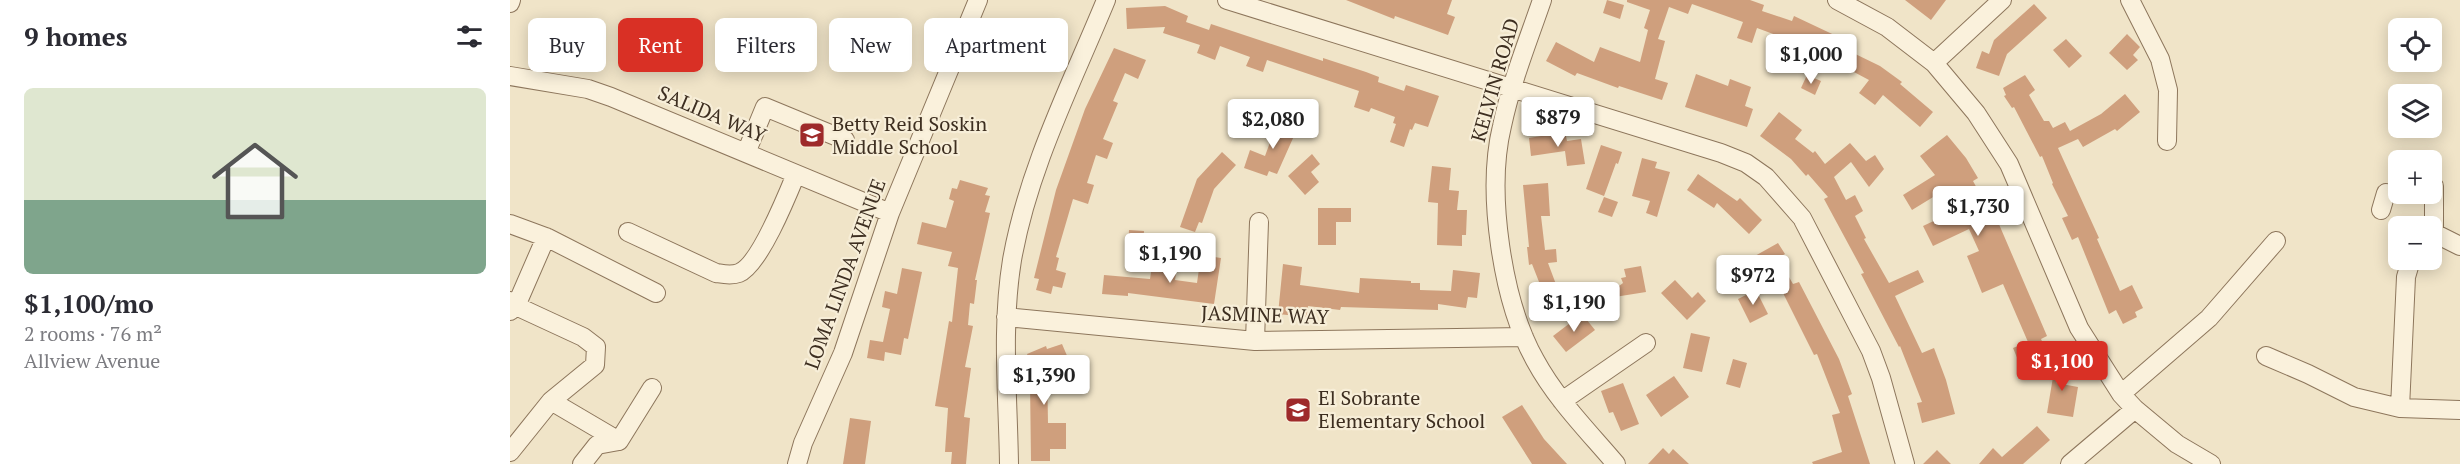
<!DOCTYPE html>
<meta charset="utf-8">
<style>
body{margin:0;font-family:"PT Serif",serif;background:#f7f7f7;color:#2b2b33;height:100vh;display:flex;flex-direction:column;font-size:22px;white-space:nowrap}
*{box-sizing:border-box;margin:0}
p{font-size:20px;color:#7c7c81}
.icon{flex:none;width:33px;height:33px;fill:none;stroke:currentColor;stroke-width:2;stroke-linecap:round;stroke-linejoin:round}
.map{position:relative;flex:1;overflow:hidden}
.side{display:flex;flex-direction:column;background:#fff;width:510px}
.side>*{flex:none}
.top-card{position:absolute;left:18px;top:18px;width:570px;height:54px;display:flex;gap:12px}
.buttons{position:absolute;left:1878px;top:18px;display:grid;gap:12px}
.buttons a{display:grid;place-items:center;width:54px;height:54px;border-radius:9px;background:#fff;box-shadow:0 3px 15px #0003;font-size:30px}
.price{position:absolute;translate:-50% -51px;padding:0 14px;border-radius:6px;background:#fff;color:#222;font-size:20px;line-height:39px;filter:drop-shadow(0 2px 3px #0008)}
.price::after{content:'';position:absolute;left:50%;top:36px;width:18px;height:14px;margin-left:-9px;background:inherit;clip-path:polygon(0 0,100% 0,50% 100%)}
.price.selected{background:#d93025;color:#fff}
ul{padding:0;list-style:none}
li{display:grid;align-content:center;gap:12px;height:318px;padding:0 24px}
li+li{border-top:2px solid #e1e1e2}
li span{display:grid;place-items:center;height:186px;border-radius:9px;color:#555}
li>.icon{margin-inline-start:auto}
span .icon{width:108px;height:108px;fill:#fffc;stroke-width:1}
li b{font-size:26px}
h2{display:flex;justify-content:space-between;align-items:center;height:72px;padding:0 24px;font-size:26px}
.tag{padding:0 21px;border-radius:9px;background:#fff;box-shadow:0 3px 15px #0003;font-size:21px;line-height:54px}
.tag.selected{background:#d93025;color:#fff}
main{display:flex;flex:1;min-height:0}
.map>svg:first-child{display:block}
.building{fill:#cf9f7d}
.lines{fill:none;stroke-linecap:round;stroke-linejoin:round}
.minor-casing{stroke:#8d765c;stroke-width:20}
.minor{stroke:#faf1dc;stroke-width:18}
.labels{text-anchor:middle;stroke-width:4.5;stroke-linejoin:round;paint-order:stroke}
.street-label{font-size:20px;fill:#3d2e20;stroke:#f7eed8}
.poi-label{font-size:20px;fill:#3d2e20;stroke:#f7eed8;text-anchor:start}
</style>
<main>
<section class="side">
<h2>9 homes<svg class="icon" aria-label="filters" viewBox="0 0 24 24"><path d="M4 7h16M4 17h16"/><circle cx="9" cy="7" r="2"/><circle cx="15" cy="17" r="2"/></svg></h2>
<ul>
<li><span style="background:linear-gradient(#dfe7d0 60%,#7fa58c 0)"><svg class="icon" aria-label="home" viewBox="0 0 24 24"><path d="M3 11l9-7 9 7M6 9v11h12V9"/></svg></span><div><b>$1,100/mo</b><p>2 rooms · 76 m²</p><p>Allview Avenue</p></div></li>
</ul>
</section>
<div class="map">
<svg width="1950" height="464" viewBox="0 0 1950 464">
<rect width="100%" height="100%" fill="#f0e4c8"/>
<!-- building -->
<path class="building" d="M836,0H942L937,14L945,17L938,35L885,16L884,19Z
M1097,0L1114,5L1110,19L1093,13Z
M1117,0H1240L1254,5L1252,11L1282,21L1284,16L1337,41L1333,48L1370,66L1392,82L1390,84L1423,112L1410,127L1373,95L1365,105L1349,93L1359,80L1312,55L1315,51L1291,41L1288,48L1273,41L1274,38L1247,28L1242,43L1227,38L1233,22L1182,4L1178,14L1159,7L1148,39L1155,41L1145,79L1158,83L1152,100L1109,86L1108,88L1067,73L1065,76L1036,61L1046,42L1084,62L1090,47L1130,62L1138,30L1134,28L1140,10L1117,2Z
M1395,0H1436L1421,20Z
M1524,4L1537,18L1497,54L1489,76L1466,68L1472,51L1479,54L1484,40Z
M655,6L678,16L676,22L699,30L701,24L813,61V58L856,72L869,77L868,82L894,91L896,85L929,96L918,127L905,123L902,130L900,129L894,147L880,142L886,124L883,123L885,117L861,108L859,112L844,107L849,91L757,60L753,72L736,66L740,57L710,46L705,60L687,53L690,45L653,33L655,27L617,29L616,8Z
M1617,34L1630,47L1623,55L1628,60L1617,70L1599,53Z
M1556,39L1572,56L1559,68L1543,50Z
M604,48L636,60L628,79L615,73L603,101L608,103L593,139L603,143L597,159L586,155L577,183L584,185L578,204L563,199L546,257L549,258L546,270L556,273L552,288L543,286L541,294L526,290L529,279L524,278L546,190L575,109Z
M1186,74L1218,86L1220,79L1241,87L1235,106L1243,109L1237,127L1175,107Z
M1297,75L1311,81L1305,95L1291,88Z
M1515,75L1525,90L1519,95L1534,121H1539L1543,128L1555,122L1560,131L1591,114L1615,94L1630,112L1607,131L1605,129L1573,147L1568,139L1548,148L1589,238L1587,239L1610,291L1622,285L1633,308L1625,312L1627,317L1613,324L1606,310L1599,314L1568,237L1562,240L1552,218L1558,216L1542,184L1543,183L1532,156L1530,157L1504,107L1502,108L1494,96L1496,95L1493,88Z
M1269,112L1292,130L1285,139L1303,153L1305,151L1315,164L1340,143L1356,161L1365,155L1374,169L1359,187L1341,162L1324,177L1336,200L1345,195L1353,211L1345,216L1356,238L1354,239L1379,283L1408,270L1414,282L1385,296L1412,353L1424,348L1436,380L1445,414L1412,423L1407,403L1412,402L1390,346L1389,347L1351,274L1354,273L1314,199L1318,197L1298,174L1296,176L1281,159L1250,136Z
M769,118L788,127L767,174L759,171L757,176L734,168L740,150L755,156Z
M1055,132L1057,141L1071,139L1075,164L1057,166L1055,151L1021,156L1019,138Z
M1437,135L1456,158L1468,178L1463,181L1475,203L1479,201L1537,336L1531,339L1538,355L1511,367L1503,348L1518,342L1493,284L1472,293L1457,256L1469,251L1459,229L1423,246L1413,226L1445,211L1433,191L1402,210L1393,195L1425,175L1410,156Z
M1091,145L1112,152L1108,164L1106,163L1094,196L1076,189Z
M712,152L726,165L704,189L692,223L689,222L685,232L670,227L687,179Z
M802,154L810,164L801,172L809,182L795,195L778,176Z
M1132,158L1147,162L1145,168L1160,172L1147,217L1136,213L1140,201L1122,196Z
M922,166L941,168L939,190L949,191L947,210H957L956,235H952V246L927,245L928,203L918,202Z
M1188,174L1227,201L1230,198L1252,220L1239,234L1207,203L1204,208L1177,190Z
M450,180L478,188L475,195L480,196L475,212L480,213L465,280H467L464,304L460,303L458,325L463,326L455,367L461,368L454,417L460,418L456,464H441L442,452H435L438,408L425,406L439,321L442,322L448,268L438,266L442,252L407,244L412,222L436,228L444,201L439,199L442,188L447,189Z
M1038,183L1040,216H1031L1035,250L1046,249L1047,262L1038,263L1050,295L1057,293L1061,303L1035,312L1026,289L1031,287L1022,264L1019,265L1017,247H1019L1013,185Z
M1094,197L1108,202L1102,217L1088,212Z
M808,208H841V222H826V245H808Z
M619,230L634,231L633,246L618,245Z
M1268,243L1275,254L1268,258L1283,284L1289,282L1329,359L1342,394L1338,396L1360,464H1303L1302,462L1332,452L1322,415L1330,413L1307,354L1304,355L1265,277L1250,286L1236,261Z
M691,255L711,258L704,304L618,293V296L592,294L594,275L640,279L642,266L658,268L657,273L666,274L665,280L687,283Z
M773,264L792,267L790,285L849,293L850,278L901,281V283H910V290L941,291L943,270L970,273L967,298L958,297L956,308L928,304V310L831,307L830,310L798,306L797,317L768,314Z
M1131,266L1136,292L1092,299L1113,283L1111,278L1116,277L1114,269Z
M392,268L412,272L398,339L394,338L391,355L375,352L374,361L357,358L360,340L373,342L380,309L372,307L375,291L387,294Z
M1165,280L1182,298L1188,292L1196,301L1177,320L1151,293Z
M1246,290L1258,314L1240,323L1228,299Z
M1072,314L1085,330L1056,352L1043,336Z
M1181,333L1200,337L1192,372L1173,368Z
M552,344L558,358L537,367L538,423H556V449H540V461H521L520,382H528L517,354L536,346L537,349Z
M1554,358L1563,370L1546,383L1568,387L1563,417L1537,413L1544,371L1541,368Z
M1223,359L1237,363L1230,388L1216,384Z
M1164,376L1179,397L1151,417L1136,395Z
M1113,383L1129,424L1111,431L1103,412L1099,413L1091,391Z
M1012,405L1034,439L1057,464H1022L992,417Z
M340,418L361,421L355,464H333Z
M1527,426L1540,440L1513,464H1469L1483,448L1492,457Z
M1153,448L1159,454L1163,449L1179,464H1138Z
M1427,450L1441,464H1413Z"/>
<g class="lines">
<defs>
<path id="minor" d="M717,0L1211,153L1236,163L1256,177L1292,218L1361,351L1371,378L1395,464
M1032,0C1018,41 1001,83 992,126C976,192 992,301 1025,360C1046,399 1078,431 1106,464
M1327,0L1377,27L1424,63L1466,113L1499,164L1569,328L1611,394L1625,409L1667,444L1701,464
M1620,0L1650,59L1658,90L1657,141
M0,3L1,0
M1424,63L1492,0
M0,76L78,89L101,97L380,213
M236,153L255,107L335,140
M1924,186V233
M1871,210L1876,193
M0,224L38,238L146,293
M118,232L206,273C213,274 221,276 229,273C249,265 277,196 286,174
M1922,236L1924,233L1950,246
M1901,260L1896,277L1890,408L1950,410
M0,301L6,306L36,237
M0,311L6,306L73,337L86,347L85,365L41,401L0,452
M496,317L745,341L1014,337
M745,341L749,222
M1756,356L1798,374L1844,397L1890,408
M1611,394L1699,318L1766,241
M41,401L109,441
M1052,401L1136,343
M72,464L87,445L109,441L142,388
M287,464L293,443L333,353L380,213L468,0
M499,464C498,396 491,327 502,260C518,169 561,85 596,0
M1560,464L1625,409"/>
</defs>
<!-- minor casing -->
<use href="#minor" class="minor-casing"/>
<!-- minor -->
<use href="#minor" class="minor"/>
</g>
<!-- icons -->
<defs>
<symbol id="school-square" viewBox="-11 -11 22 22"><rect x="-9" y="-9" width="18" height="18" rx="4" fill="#9e2a2b" stroke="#f7eed8"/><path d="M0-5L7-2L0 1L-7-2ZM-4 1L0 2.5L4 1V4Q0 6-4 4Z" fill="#fff"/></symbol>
</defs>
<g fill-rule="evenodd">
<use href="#school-square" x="287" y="120" width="30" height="30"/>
<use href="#school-square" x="773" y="395" width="30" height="30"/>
</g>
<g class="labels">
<!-- street labels -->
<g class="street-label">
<text transform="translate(985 80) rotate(-74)" y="7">KELVIN ROAD</text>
<text transform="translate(202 114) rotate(23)" y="7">SALIDA WAY</text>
<text transform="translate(335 274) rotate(-70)" y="7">LOMA LINDA AVENUE</text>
<text transform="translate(755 315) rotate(2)" y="7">JASMINE WAY</text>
</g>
<!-- poi labels -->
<g class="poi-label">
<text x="322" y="131">Betty Reid Soskin<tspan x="322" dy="23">Middle School</tspan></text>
<text x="808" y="405">El Sobrante<tspan x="808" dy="23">Elementary School</tspan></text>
</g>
</g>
</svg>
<div class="buttons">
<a><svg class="icon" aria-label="locate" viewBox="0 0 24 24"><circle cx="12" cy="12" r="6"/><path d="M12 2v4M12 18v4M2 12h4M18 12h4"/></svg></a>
<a><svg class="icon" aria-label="layers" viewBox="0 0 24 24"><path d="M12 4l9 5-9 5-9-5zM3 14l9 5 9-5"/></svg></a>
<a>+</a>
<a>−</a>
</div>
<b class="price" style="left:1301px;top:85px">$1,000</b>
<b class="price" style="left:1048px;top:148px">$879</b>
<b class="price" style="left:763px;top:150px">$2,080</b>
<b class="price" style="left:1468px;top:237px">$1,730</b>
<b class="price" style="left:660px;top:284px">$1,190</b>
<b class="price" style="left:1243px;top:306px">$972</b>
<b class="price" style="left:1064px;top:333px">$1,190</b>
<b class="price selected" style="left:1552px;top:392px">$1,100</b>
<b class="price" style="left:534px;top:406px">$1,390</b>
<div class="top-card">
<a class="tag">Buy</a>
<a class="tag selected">Rent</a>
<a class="tag">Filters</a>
<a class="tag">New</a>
<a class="tag">Apartment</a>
</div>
</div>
</main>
